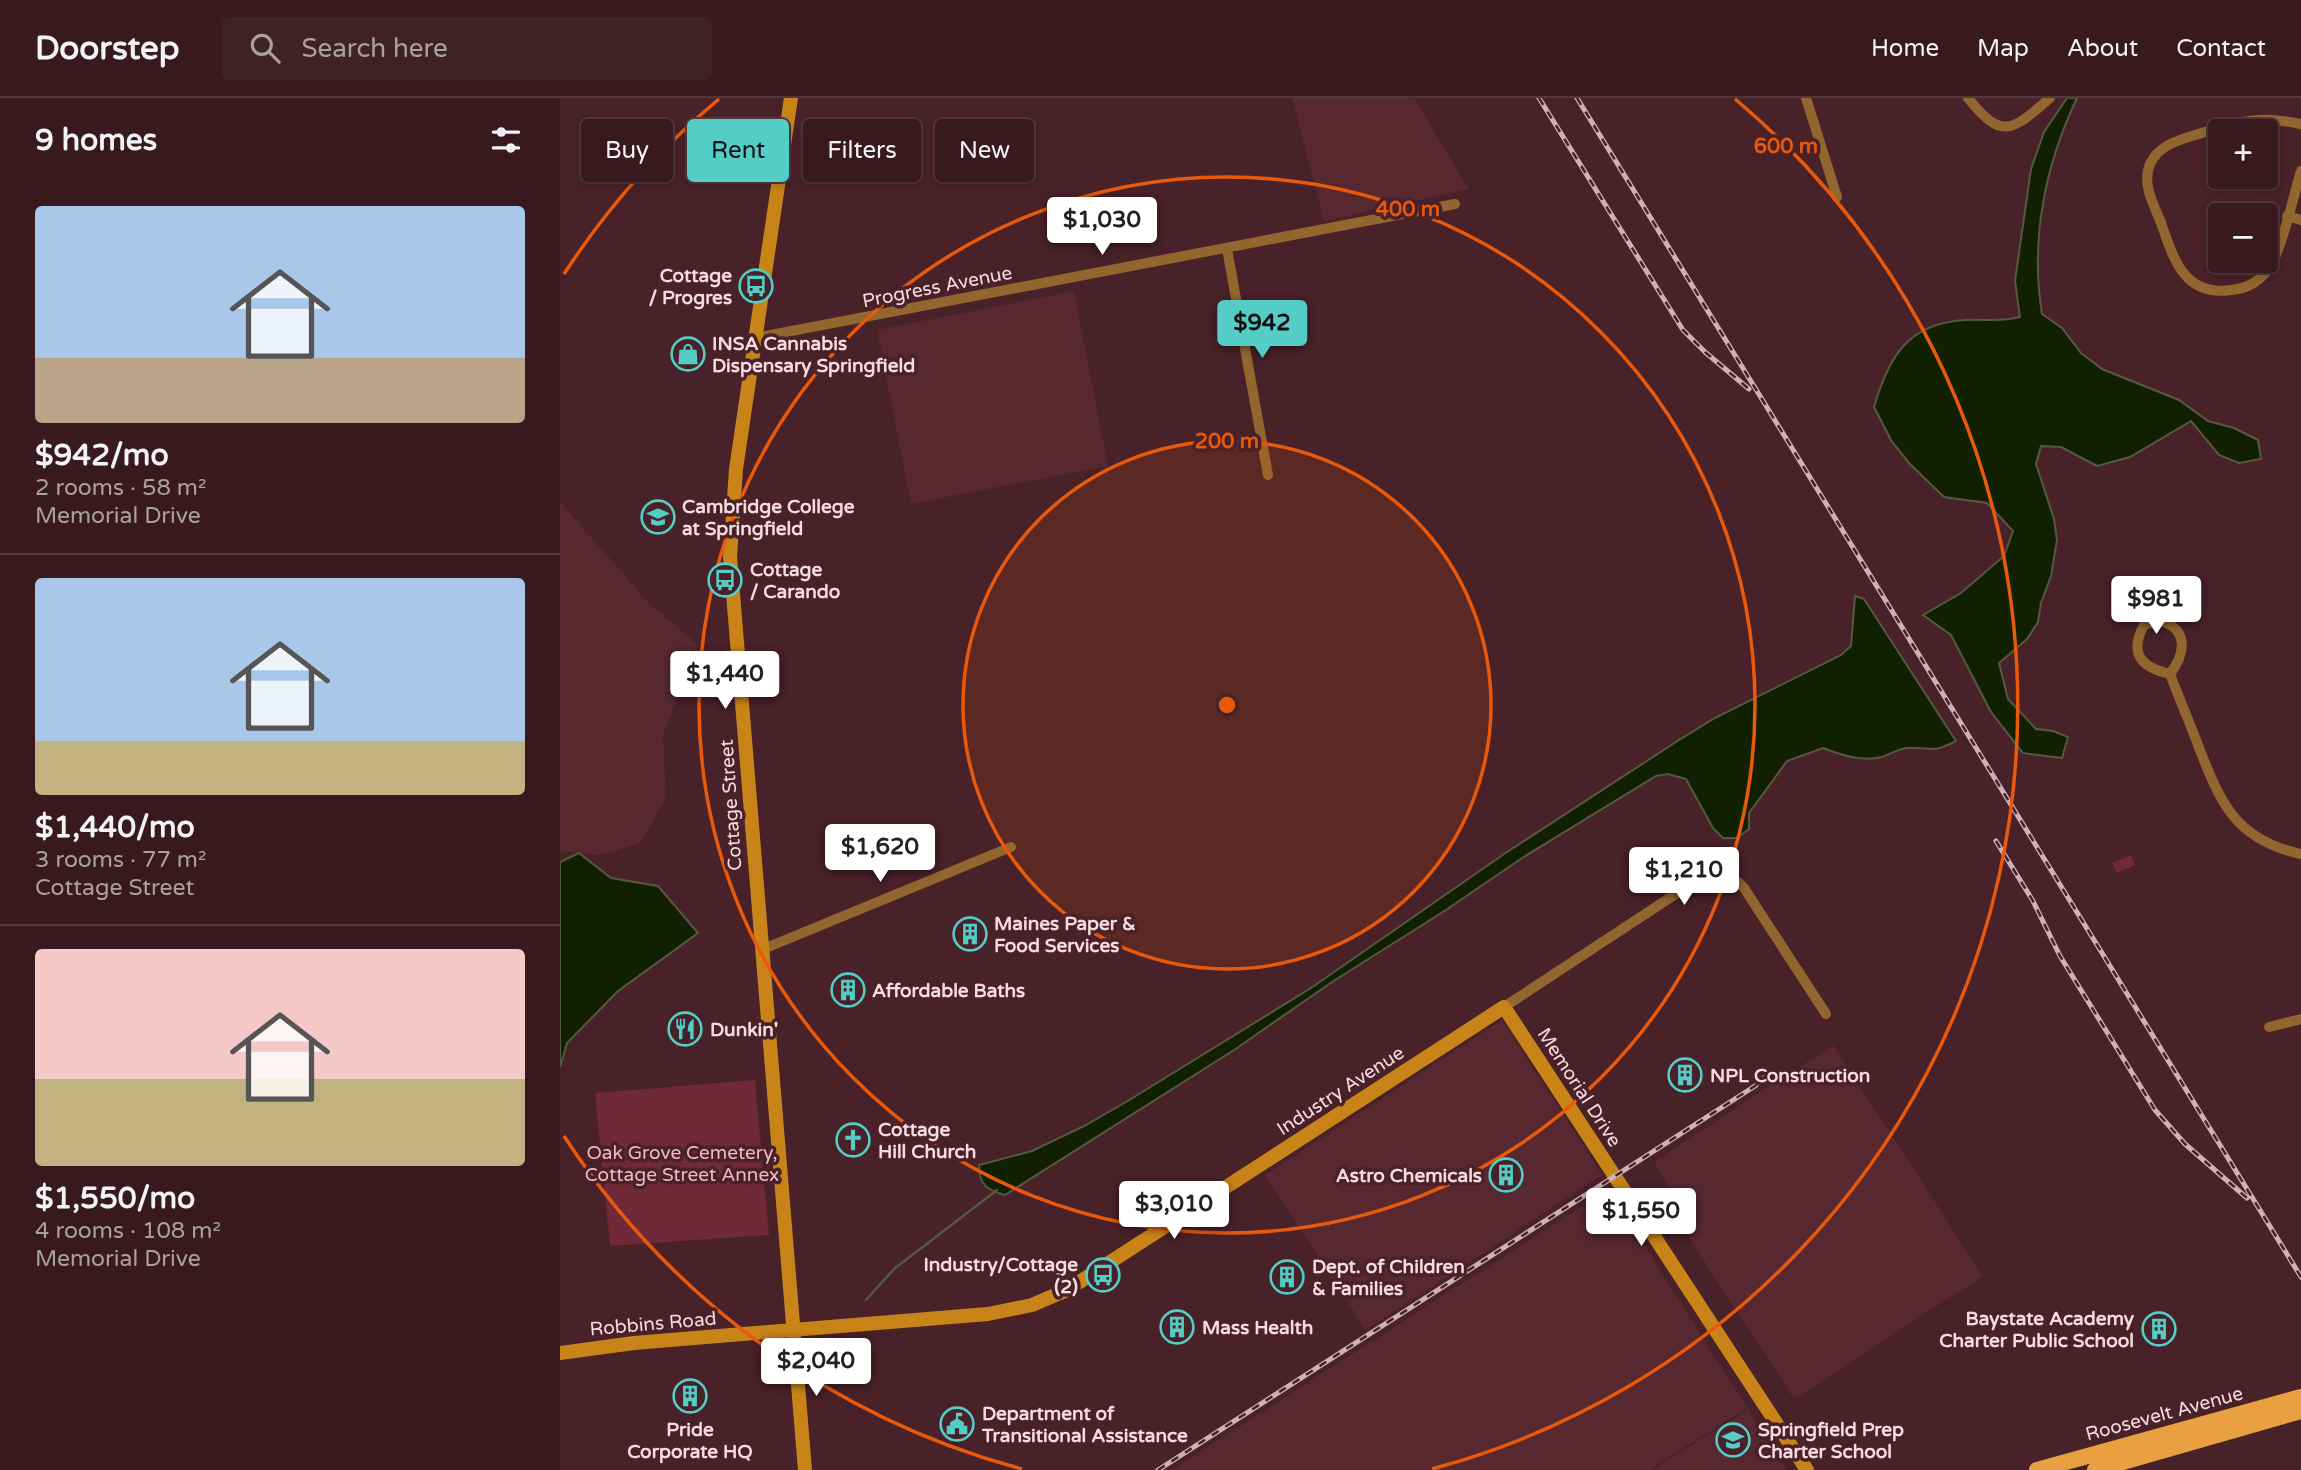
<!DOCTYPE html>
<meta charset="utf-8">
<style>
body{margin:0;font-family:"Varela Round",sans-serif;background:#3e2227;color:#f1f3f6;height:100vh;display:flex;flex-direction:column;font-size:26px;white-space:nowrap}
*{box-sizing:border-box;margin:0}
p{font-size:23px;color:#aaa0a4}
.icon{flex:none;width:38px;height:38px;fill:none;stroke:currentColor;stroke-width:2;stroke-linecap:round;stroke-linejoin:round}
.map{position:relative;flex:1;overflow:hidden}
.sheet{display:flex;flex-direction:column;background:#37191e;width:560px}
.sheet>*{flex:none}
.hud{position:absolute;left:21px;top:21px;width:665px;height:63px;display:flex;gap:14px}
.tools{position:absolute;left:1648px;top:21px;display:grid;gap:14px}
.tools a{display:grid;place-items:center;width:70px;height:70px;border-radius:7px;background:#37191e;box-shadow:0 4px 10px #0003,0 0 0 2px #51383c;font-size:35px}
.price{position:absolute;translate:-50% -60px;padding:0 16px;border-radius:7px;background:#fff;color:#222;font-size:23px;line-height:46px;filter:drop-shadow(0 2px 4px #0008)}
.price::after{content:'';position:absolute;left:50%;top:42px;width:21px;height:16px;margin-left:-10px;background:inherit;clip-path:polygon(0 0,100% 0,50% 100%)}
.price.current{background:#54cdc7;color:#111}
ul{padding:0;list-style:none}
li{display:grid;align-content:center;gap:14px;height:371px;padding:0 35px}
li+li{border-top:2px solid #51383c}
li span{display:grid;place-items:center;height:217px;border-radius:7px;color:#555}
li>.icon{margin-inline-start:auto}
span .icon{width:126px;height:126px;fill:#fffc;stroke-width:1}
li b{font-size:30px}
h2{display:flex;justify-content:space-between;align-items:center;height:84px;padding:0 35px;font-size:30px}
.tag{padding:0 24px;border-radius:7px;background:#37191e;box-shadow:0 4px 10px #0003,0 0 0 2px #51383c;font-size:24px;line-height:63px}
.tag.current{background:#54cdc7;color:#111}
header{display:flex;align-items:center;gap:42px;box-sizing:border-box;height:98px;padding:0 35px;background:#37191e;border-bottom:2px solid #51383c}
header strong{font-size:33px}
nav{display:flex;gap:38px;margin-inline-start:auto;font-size:24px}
.search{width:490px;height:63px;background:#3e2227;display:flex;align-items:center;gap:18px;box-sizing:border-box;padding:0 24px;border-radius:7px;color:#aaa0a4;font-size:26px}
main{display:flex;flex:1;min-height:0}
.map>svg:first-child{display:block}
.built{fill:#572830}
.green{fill:#702938}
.water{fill:#122002;stroke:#565844;stroke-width:2}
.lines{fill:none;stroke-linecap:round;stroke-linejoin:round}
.stream{stroke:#565844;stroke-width:2.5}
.street{stroke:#92662f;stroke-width:10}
.secondary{stroke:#c98419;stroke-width:14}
.primary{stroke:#e8a041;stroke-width:16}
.rail-casing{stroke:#cfb1b5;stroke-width:5}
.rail{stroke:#492128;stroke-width:2.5;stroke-dasharray:8;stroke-linecap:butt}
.ring{fill:none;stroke:#e8590c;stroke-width:3.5}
.labels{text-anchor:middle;stroke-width:7;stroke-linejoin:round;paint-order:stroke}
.poi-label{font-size:19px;font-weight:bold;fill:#f6dbde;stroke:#492128;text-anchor:start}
.street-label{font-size:19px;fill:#f6dbde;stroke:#492128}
.park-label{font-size:19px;fill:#f3b8c0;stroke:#492128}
.centre{fill:#e8590c;stroke:#492128;stroke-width:3.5}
.ring-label{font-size:21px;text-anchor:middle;font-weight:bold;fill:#e8590c;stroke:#492128;stroke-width:7;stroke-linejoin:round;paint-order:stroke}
</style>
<header>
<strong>Doorstep</strong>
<div class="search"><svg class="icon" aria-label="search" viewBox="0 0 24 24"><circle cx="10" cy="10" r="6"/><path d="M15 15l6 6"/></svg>Search here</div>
<nav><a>Home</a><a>Map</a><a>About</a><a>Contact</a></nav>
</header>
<main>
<section class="sheet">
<h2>9 homes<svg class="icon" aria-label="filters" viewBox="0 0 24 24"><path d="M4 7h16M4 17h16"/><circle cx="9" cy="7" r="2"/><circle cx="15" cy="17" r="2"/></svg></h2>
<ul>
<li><span style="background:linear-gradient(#a9c7e8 70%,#b9a48a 0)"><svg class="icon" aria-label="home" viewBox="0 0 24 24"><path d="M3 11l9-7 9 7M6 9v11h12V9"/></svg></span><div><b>$942/mo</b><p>2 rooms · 58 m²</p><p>Memorial Drive</p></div></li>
<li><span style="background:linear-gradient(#a9c7e8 75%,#c2b280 0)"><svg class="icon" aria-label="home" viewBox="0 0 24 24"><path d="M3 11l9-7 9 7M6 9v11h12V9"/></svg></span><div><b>$1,440/mo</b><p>3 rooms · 77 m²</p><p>Cottage Street</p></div></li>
<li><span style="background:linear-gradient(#f6c9c9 60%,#c2b280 0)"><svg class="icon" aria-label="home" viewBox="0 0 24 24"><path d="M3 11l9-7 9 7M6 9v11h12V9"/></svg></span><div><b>$1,550/mo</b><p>4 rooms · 108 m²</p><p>Memorial Drive</p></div></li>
</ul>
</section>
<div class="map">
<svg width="1741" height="1372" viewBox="0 0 1741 1372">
<rect width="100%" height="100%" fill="#492128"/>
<!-- built -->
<path class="built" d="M732,0H854L909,91L764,123Z
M514,193L548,368L351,406L317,232Z
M0,404L89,505L137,546L103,638L106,701L80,745L41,757L0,753Z
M942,922L1042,1077L806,1232L705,1077Z
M1273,947L1423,1178L1234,1301L1102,1098L1111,1091L1094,1064Z
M1049,1091L1187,1310L1088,1372H612Z
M1188,1312L1226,1372H1091Z"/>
<!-- green -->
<path class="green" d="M1571,757L1575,767L1557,775L1552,765Z
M195,982L209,1137L50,1148L35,995Z"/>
<!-- water -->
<path class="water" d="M1507,0H1517C1485,67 1470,142 1482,216L1502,230L1521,255L1542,271L1619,302L1648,323L1674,330L1698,342L1701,361L1679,365L1659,357L1631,323L1570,359L1537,368L1501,349L1481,348L1476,366L1494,421L1497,442L1491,478L1481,505L1478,524L1467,541L1439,565L1448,601L1463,617L1476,631L1493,633L1508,639L1502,660L1463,655L1431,614L1391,537L1363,517L1401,495L1444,458L1453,433L1427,405L1384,399L1350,366L1332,344L1314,309C1329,258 1348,225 1406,222C1425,221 1441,224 1460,219L1455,183L1471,71L1484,34Z
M1295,498L1304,501L1396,643C1371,656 1372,649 1348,650C1339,650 1331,656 1322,659C1302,664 1281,657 1263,650L1227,663L1189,715V731L1177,740H1163L1153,730L1126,681L1108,676L1096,678L962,760L886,812L772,884L674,952L445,1097C427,1092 419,1087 419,1067L472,1053L524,1028L566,1004L751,890L944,756L1119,642L1155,620L1281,557L1291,548Z
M19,755L51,780L98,788L138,835L58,893L7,945L0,969V764Z"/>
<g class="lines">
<!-- stream -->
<path class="stream" d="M306,1202L334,1171L437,1092"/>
<!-- street -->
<path class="street" d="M1246,0L1277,99
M1408,0C1442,43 1452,33 1490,0
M1741,26C1701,18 1686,22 1648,33C1627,40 1600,44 1590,66C1582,85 1593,106 1600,122C1613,159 1623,199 1671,192C1685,191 1698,184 1707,173C1721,157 1734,95 1741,73
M1727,118L1741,122
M667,151L708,377
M195,240L895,106
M1598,522C1629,530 1626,555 1610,576C1580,569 1569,555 1584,527Z
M1610,576C1619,600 1629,623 1638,647C1660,704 1675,742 1741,756
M201,852L451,749
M944,909L1140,780C1159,772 1171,775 1184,790L1266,916
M1709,929L1741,921"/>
<!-- secondary -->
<path class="secondary" d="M231,0L176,371L170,459L245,1372
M0,1255L74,1245L428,1216L472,1207L507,1192L944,909L1247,1372"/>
<!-- primary -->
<path class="primary" d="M1477,1372L1741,1299
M1535,1372L1741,1313"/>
<defs>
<path id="rail" d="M979,0L1123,232L1145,254L1189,291
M1017,0L1741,1179
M1436,743L1473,803L1500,858L1595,1012L1625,1046L1687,1100
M598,1372L1195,988L1209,975"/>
</defs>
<!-- rail casing -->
<use href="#rail" class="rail-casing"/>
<!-- rail -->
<use href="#rail" class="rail"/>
</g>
<!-- distance rings -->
<circle cx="667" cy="607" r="264" fill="#e8590c" fill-opacity=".12"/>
<g class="ring">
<circle cx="667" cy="607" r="264"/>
<circle cx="667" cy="607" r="528"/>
<path d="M462 1371A791 791 0 0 1 4 1038M4 176A791 791 0 0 1 159 1M1175 1A791 791 0 0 1 872 1371"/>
</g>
<!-- icons -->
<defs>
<symbol id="bus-ring" viewBox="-11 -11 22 22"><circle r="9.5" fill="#492128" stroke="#54cdc7" stroke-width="1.5"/><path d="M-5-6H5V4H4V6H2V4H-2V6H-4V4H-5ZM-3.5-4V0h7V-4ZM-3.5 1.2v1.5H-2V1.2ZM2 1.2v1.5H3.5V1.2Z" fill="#54cdc7"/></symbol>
<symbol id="shop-ring" viewBox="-11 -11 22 22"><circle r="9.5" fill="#492128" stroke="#54cdc7" stroke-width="1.5"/><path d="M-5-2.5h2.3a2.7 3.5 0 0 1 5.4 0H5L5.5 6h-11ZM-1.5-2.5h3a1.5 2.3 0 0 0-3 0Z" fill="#54cdc7"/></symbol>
<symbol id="school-ring" viewBox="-11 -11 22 22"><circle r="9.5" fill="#492128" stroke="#54cdc7" stroke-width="1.5"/><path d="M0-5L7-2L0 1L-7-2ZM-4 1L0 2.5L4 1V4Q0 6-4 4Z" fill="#54cdc7"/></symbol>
<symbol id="building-ring" viewBox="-11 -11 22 22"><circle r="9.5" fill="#492128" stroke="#54cdc7" stroke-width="1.5"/><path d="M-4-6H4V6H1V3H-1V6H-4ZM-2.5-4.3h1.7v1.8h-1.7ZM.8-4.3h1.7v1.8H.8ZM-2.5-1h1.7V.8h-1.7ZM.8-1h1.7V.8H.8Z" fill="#54cdc7"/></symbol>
<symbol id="restaurant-ring" viewBox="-11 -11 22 22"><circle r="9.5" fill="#492128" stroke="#54cdc7" stroke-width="1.5"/><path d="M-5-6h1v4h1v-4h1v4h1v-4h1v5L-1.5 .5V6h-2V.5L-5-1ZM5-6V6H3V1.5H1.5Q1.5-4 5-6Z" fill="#54cdc7"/></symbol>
<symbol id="church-ring" viewBox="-11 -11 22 22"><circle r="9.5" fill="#492128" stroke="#54cdc7" stroke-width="1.5"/><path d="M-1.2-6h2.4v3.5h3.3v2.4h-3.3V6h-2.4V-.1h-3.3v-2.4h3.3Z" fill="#54cdc7"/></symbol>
<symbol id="civic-ring" viewBox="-11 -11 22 22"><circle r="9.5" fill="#492128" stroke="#54cdc7" stroke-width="1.5"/><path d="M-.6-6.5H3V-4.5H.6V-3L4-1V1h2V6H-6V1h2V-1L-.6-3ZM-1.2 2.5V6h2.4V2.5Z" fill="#54cdc7"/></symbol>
</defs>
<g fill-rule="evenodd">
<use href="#bus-ring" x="177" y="169" width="38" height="38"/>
<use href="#shop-ring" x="109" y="237" width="38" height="38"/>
<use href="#school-ring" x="79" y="400" width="38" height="38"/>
<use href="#bus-ring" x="146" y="463" width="38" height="38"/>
<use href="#building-ring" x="391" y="817" width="38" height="38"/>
<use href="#building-ring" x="269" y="873" width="38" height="38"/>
<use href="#restaurant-ring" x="106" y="912" width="38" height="38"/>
<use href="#building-ring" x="1106" y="958" width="38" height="38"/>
<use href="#church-ring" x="274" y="1023" width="38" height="38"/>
<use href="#building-ring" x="927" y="1058" width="38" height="38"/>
<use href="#bus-ring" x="524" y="1158" width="38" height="38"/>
<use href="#building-ring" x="708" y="1160" width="38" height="38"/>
<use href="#building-ring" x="598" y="1210" width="38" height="38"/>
<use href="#building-ring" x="1580" y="1212" width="38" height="38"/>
<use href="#building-ring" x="111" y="1279" width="38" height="38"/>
<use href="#civic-ring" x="378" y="1307" width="38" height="38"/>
<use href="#school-ring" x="1154" y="1323" width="38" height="38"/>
</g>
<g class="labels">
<!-- poi labels -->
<g class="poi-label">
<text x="172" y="184" text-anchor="end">Cottage<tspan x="172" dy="22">/ Progres</tspan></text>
<text x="152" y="252">INSA Cannabis<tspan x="152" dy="22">Dispensary Springfield</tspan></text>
<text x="122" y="415">Cambridge College<tspan x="122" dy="22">at Springfield</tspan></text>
<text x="190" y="478">Cottage<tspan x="190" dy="22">/ Carando</tspan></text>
<text x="434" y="832">Maines Paper &amp;<tspan x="434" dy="22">Food Services</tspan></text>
<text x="312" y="899">Affordable Baths</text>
<text x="150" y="938">Dunkin'</text>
<text x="1150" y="984">NPL Construction</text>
<text x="318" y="1038">Cottage<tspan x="318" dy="22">Hill Church</tspan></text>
<text x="922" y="1084" text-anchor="end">Astro Chemicals</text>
<text x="518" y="1173" text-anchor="end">Industry/Cottage<tspan x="518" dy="22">(2)</tspan></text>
<text x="752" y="1175">Dept. of Children<tspan x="752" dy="22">&amp; Families</tspan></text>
<text x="1574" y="1227" text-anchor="end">Baystate Academy<tspan x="1574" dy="22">Charter Public School</tspan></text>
<text x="642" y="1236">Mass Health</text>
<text x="422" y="1322">Department of<tspan x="422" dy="22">Transitional Assistance</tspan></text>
<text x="130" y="1338" text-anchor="middle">Pride<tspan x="130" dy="22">Corporate HQ</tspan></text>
<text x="1198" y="1338">Springfield Prep<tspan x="1198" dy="22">Charter School</tspan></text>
</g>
<!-- street labels -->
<g class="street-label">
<text transform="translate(377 188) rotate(-11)" y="7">Progress Avenue</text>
<text transform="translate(170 707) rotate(-94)" y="7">Cottage Street</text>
<text transform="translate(1020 989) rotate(57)" y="7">Memorial Drive</text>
<text transform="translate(780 992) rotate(-33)" y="7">Industry Avenue</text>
<text transform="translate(93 1225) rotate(-5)" y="7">Robbins Road</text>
<text transform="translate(1604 1315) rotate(-15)" y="7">Roosevelt Avenue</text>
</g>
<!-- park labels -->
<g class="park-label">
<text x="122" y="1061">Oak Grove Cemetery,<tspan x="122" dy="22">Cottage Street Annex</tspan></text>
</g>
</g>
<circle cx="667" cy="607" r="10" class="centre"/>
<g class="ring-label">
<text x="1226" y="55">600 m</text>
<text x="848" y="118">400 m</text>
<text x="667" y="350">200 m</text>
</g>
</svg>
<div class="tools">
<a>+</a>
<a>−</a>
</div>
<b class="price" style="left:542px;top:159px">$1,030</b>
<b class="price current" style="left:702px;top:262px">$942</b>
<b class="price" style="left:1596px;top:538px">$981</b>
<b class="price" style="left:165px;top:613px">$1,440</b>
<b class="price" style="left:320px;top:786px">$1,620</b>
<b class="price" style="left:1124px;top:809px">$1,210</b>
<b class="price" style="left:614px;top:1143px">$3,010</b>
<b class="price" style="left:1081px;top:1150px">$1,550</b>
<b class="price" style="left:256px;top:1300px">$2,040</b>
<div class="hud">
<a class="tag">Buy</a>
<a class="tag current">Rent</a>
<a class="tag">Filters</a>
<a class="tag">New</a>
</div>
</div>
</main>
